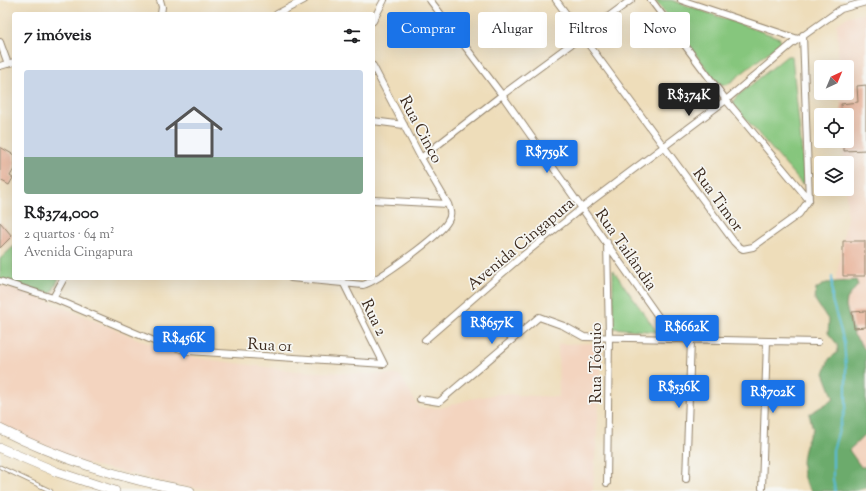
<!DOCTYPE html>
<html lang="pt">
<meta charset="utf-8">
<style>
body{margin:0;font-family:"Sorts Mill Goudy",serif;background:#f6f6f6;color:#202124;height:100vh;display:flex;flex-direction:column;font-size:15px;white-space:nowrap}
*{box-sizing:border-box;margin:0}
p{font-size:13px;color:#757577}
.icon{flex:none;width:22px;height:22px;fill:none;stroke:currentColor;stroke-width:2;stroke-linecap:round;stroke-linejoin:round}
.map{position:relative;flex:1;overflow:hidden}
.details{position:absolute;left:12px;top:12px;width:363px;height:268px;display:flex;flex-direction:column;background:#fff;border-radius:4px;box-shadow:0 4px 16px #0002}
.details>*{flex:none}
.top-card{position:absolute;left:387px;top:12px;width:380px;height:36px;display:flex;gap:8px}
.needle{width:26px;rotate:44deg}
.tools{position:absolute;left:814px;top:60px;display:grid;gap:8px}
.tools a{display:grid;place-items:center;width:40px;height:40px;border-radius:4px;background:#fff;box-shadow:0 4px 16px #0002;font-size:20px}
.price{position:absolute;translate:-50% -34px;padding:0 9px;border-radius:4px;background:#1a73e8;color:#fff;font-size:13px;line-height:26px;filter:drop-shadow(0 1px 2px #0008)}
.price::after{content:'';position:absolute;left:50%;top:24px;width:12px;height:9px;margin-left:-6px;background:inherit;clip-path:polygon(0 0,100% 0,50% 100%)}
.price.selected{background:#222;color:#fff}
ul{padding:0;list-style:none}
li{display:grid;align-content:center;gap:8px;height:212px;padding:0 12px}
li+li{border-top:1px solid #e0e0e0}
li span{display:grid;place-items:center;height:124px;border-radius:4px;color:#555}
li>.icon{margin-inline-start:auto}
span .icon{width:72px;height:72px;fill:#fffc;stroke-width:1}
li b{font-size:17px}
h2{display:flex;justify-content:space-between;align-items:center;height:48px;padding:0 12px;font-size:17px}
.pill{padding:0 14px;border-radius:4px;background:#fff;box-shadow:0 4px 16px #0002;font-size:14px;line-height:36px}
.pill.selected{background:#1a73e8;color:#fff}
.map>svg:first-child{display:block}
.built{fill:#f3d4bf}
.green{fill:#86c67d;stroke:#60784e}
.forest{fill:#6cab6c;stroke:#546a45}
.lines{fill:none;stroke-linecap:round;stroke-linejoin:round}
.stream{stroke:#59bcd8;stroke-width:2}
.building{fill:#e7ad93}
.service-casing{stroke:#94846c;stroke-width:4.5}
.minor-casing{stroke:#94846c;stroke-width:8}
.primary-casing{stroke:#94846c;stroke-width:10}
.service{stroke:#fff;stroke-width:3}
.minor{stroke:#fff;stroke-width:6}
.primary{stroke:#fff;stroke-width:9}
.labels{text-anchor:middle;stroke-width:3.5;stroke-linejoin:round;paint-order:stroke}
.street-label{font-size:16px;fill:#3b2a1e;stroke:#f6f6f2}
</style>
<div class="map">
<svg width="866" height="491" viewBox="0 0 866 491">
<rect width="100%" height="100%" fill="#f6f6f2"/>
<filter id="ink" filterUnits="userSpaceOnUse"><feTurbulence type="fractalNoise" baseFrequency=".025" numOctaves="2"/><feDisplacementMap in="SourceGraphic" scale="8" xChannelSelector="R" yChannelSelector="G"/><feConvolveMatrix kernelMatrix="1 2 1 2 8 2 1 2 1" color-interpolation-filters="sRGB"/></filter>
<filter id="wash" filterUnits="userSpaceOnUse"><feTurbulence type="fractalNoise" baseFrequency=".012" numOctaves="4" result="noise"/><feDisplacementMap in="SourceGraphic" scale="16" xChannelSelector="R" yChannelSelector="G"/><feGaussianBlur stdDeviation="0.9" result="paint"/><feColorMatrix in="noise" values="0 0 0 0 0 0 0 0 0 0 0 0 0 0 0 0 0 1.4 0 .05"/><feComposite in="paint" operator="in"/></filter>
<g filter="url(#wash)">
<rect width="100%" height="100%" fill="#eeddba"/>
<!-- built -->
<path class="built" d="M866,13V353L854,335L846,306L847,299L858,285L856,280L836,282V280L847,217L846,189L847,163H844L843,141H847V115H842L840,93H847V67H839L837,24L849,16Z
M0,285L53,303L166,351L198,358L295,371L400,375L419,408H441L470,399L499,394L559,397L558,344L603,343L593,491H228L185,487L83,463L0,425Z
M866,434V467H861L849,449Z"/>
<!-- green -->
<path class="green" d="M655,0H671L780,38V43L727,85L718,84Z
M787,56H792L805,182L802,184L733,104L736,97Z
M14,246V278H59L51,294L0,280V259Z
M613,270L657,332L613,328Z"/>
<!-- forest -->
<path class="forest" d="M856,280L858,285L847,299L846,306L854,335L866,351V434L849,450L861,467H866V488L854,491H811C796,473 802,446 813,429L809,414L834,399L824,373L829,359L838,352L837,344L828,333L829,321L815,300L816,289L826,283Z"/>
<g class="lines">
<!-- stream -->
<path class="stream" d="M832,277V300L844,342L846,368V406L833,450V479L835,491"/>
</g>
<g id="blocks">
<!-- building -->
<path class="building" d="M866,85V150L844,151V141H847V115H842L841,104L858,102L857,86Z
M0,147L14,155V169L10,176L13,178L9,185L0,180Z
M0,222L12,236L0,248Z
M843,241H865V276H843Z
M866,311V327L854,328L852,312Z"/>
</g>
</g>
<g filter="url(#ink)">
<use href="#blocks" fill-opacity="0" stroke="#94846c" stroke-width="1"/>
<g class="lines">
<defs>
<path id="service" d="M0,467L51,491"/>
<path id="minor" d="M160,0L162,7L161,14
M430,0L502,95L674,339
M556,0L734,242L738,246L743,249L753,247L799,214L809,200L803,35
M651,0L726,100L809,200
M681,0L798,39
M277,14L304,0
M373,21L384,0
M0,42L8,64
M0,66L14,62
M373,66L421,158L448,204
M373,121L404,125
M421,158L502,95L631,0
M291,278L363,285C378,281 441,235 448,221C452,215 450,210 448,204L373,200
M0,281L53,298L154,341L188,351L384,364L343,282
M53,298L64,278
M425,340L521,257L582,208L726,100L793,43L841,9L866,2
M420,399L439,402L539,317L564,326L584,337L818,342
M686,479L691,340
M607,483L609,337L607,242
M762,488L767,341"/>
<path id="primary" d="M0,429C61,460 122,479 190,491
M0,448L57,472L115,491"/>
</defs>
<!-- service casing -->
<use href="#service" class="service-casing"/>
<!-- minor casing -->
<use href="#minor" class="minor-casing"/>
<!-- primary casing -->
<use href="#primary" class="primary-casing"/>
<!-- service -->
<use href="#service" class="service"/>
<!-- minor -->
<use href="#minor" class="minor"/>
<!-- primary -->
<use href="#primary" class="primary"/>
</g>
</g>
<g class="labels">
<!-- street labels -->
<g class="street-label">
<text transform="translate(422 129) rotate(62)" y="6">Rua Cinco</text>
<text transform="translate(719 199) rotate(54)" y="6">Rua Timor</text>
<text transform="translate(520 243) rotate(-40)" y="6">Avenida Cingapura</text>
<text transform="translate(627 249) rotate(55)" y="6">Rua Tailândia</text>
<text transform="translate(375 317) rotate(64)" y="6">Rua 2</text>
<text transform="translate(270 344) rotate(3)" y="6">Rua 01</text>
<text transform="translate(595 363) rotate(-90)" y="6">Rua Tóquio</text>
</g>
</g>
</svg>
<div class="tools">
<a><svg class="needle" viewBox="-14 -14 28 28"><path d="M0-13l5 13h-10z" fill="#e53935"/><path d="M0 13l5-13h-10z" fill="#757577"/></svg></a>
<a><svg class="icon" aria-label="locate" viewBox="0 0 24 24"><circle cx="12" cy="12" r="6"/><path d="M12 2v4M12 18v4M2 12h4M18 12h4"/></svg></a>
<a><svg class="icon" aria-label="layers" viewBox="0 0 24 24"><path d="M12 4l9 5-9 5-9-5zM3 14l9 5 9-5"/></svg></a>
</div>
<b class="price selected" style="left:689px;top:117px">R$374K</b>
<b class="price" style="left:547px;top:174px">R$759K</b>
<b class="price" style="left:492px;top:345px">R$657K</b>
<b class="price" style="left:687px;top:349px">R$662K</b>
<b class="price" style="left:184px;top:360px">R$456K</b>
<b class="price" style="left:679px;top:409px">R$536K</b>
<b class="price" style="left:773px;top:414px">R$702K</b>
<div class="top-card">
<a class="pill selected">Comprar</a>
<a class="pill">Alugar</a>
<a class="pill">Filtros</a>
<a class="pill">Novo</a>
</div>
<section class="details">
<h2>7 imóveis<svg class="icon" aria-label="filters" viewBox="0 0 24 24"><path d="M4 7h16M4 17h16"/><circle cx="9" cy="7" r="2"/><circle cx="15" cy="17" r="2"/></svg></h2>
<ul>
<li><span style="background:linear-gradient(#c9d6e8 70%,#7fa58c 0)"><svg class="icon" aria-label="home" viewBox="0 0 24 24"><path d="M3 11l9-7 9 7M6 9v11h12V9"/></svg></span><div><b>R$374,000</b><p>2 quartos · 64 m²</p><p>Avenida Cingapura</p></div></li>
</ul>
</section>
</div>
